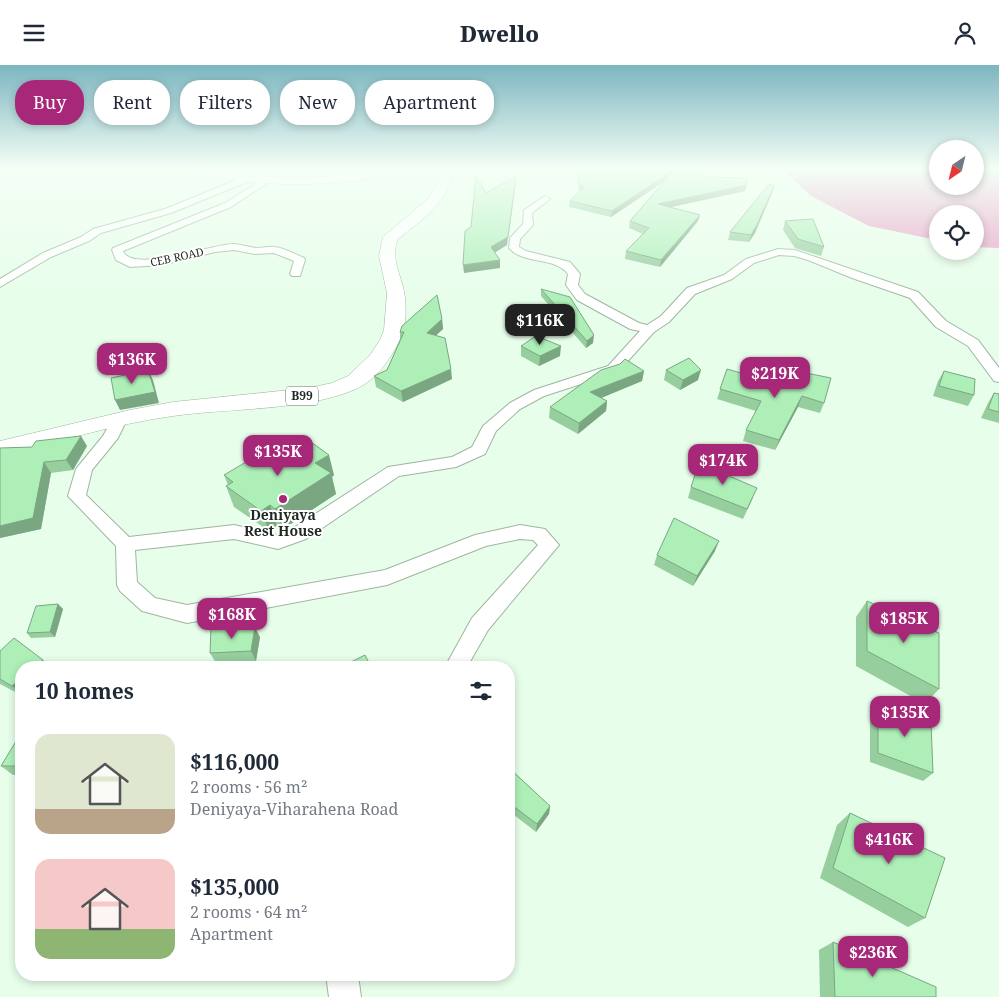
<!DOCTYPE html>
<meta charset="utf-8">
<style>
body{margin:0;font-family:"Noto Serif",serif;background:#f6f6f7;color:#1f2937;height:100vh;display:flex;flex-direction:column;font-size:19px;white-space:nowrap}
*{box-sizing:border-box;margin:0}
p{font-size:16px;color:#747a83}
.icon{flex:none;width:28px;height:28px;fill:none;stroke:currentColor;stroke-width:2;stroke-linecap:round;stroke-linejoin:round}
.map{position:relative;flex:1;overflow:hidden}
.details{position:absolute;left:15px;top:596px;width:500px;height:320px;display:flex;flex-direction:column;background:#fff;border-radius:20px;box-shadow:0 2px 8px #0003}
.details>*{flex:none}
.hud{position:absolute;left:15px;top:15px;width:500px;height:45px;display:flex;gap:10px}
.needle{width:32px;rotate:215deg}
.fabs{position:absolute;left:929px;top:75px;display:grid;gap:10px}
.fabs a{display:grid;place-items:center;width:55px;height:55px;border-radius:50%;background:#fff;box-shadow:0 2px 8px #0003;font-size:25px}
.price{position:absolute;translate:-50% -42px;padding:0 11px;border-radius:10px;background:#a72879;color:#fff;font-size:16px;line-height:32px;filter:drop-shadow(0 1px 2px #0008)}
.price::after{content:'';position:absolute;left:50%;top:30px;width:15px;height:11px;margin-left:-8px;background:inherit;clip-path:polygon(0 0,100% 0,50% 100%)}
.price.selected{background:#222;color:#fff}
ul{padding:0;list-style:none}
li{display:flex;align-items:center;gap:15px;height:125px;padding:0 20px}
li span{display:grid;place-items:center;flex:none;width:140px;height:100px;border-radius:15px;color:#555}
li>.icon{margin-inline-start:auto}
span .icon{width:60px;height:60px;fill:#fffc;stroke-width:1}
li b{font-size:21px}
h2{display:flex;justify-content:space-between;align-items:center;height:60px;padding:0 20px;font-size:21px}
.pill{padding:0 18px;border-radius:20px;background:#fff;box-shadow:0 2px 8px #0003;font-size:18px;line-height:45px}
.pill.selected{background:#a72879;color:#fff}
header{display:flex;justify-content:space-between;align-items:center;height:65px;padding:0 20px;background:#fff;font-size:22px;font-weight:800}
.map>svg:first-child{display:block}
.forest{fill:#e89ec6}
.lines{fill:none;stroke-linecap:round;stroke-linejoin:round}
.street-casing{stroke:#9fb5a1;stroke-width:2}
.primary-casing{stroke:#9fb5a1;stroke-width:1}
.highway-casing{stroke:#9fb5a1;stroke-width:1}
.street{fill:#fff;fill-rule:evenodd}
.primary{fill:#fff;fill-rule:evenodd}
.highway{fill:#fff;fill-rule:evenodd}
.wall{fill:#96ce9e}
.shaded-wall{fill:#7aa781}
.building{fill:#aeefb8;stroke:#7aa781}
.poi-dot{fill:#a72879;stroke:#fff;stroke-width:2}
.labels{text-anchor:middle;stroke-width:4;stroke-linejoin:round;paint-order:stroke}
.far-street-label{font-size:11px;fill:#1f2821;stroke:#fff}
.shield{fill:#fff;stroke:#626864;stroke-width:1}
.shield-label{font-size:12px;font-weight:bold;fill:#1f2821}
.poi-label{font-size:14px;font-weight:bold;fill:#1f2821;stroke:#fff}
</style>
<header><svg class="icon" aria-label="menu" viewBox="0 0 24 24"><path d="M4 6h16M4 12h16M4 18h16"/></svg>Dwello<svg class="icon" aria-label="person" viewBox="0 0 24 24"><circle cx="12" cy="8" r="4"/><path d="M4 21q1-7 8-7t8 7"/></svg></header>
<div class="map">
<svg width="999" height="932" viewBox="0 0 999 932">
<rect width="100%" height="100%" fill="#e7feea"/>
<!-- forest -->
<path class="forest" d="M783,105H937L938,121H975V105H999V183L975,182V149H938L937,175L869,161L811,131Z"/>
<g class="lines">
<defs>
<path id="street" d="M244,112L247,113V117L171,148L101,168L89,176L51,192L0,222V214L43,188L81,172L93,164L165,144Z
M263,114L266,115V119L231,142L123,186C132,209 212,179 233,179C240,179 248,182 256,183C262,183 269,181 275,182C284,183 295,189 304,193L305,195L300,211H292L290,209L294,196L274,188L255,189L234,185L215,187L162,200L130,202L116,195L112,185L113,183L225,138Z
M545,131L550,134L532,148L533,160L520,174L519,182L526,186L570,197L580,209L578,220L585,229L639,258L647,260L661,251L687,223L724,210L746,194L778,184L795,185L918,227L946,256L978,275L999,303V317L994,316L968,281L936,262L910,233L852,213L808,195L794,191L779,190L754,198L732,214L695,229L669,257L654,267L618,307L544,331L520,344L496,366L485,389L456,402L399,411L306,474L278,484L234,474L135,485L137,517L155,533L187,540L385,505L475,470L520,460L545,464L559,480L488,565L467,602H445L472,553L538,480L533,475L520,474L486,481L387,520L187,558L142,546L120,526L117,520L116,481L68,431L76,404L103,371L115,349H125L128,352L118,373L92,405L86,430L129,472L234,460L277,470L292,464L388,402L452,392L472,382L483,361L510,338L534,325L608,301L640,266L630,264L577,235L566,220L568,209C554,191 524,200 509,183L510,173L523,159L524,145Z
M326,910H358L361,932H329Z"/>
<path id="primary" d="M441,105H453C447,139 423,154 398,174C391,191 399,206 403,222C407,237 407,260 400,274C391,294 376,315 356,324C306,346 228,343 173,351C114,359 57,377 0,392V376L130,345L173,337L309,323L332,318L348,311L370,290L380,275L384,265L387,228L379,191L383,172L429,133L438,117Z"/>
<path id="highway" d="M190,105C226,105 261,113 297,113C334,113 369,105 405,105L399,109C330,122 265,123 196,109Z"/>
</defs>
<!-- street casing -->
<use href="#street" class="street-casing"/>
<!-- primary casing -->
<use href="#primary" class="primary-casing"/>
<!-- highway casing -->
<use href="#highway" class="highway-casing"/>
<!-- street -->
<use href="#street" class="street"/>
<!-- primary -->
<use href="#primary" class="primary"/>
<!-- highway -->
<use href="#highway" class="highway"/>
</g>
<!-- wall -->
<path class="wall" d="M567,105H698L708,112L747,120L745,126L672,142L698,156L660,202L625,194L626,186L643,169L629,163L630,156L665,116L611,152L569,142L570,136L580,126L578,125L579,108Z
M772,128L755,168L749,177L728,175L730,167Z
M785,156L824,182L821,191L795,183L783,165Z
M541,224L593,278L586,283L541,231Z
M442,254L443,264L436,270L452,314L403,337L376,322L374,311L387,305L400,275V267Z
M521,281L560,291L539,301L521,291Z
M727,304L824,338L820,348L798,342L775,385L743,376L746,365L756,346L717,334Z
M666,305L698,315L680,325L664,315Z
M644,306L642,316L601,333L607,336L606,346L578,369L549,353L550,342Z
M944,306L974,330L968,341L933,331L938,316Z
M994,328L999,329V358L981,353L988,338Z
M87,381L73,405L51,408L41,464L0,473V383Z
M272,399L334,410L332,412L336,429L283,464L277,461L269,466L234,442L226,421L228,420L224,410Z
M691,422L753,433L743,454L688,433Z
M715,486L693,521L654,500L657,490Z
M867,536L939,624L925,639L856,601V552Z
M58,539L63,544L55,572L31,573L27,568Z
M260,572L256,596L216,598L210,588Z
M0,586L43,595L51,602H21V630L0,619Z
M878,639L933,708L923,716L870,697V648Z
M21,668V710H13L1,701Z
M509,703L550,741L549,749L536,767L509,746Z
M850,748L925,853L908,862L820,813L837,760Z
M833,877L936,932H820L819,885Z"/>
<!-- shaded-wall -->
<path class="shaded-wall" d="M673,105H676L675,109L611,152L612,146Z
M516,111V118L507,180L491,190V182Z
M747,120L745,126L657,145L658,139Z
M774,121L772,128L755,168L749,177L751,170Z
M700,150L698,156L660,202L661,195Z
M500,195V203L464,208L463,200Z
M442,254L443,264L428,278L427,268Z
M594,270L593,278L586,283L587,276Z
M561,281L560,291L539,301L540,291Z
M451,304L452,314L403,337L401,326Z
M148,305L153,315L159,338L120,345L115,335Z
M701,305L698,315L680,325L683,315Z
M644,306L642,316L589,338L590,327Z
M802,331L798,342L775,385L779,375Z
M607,336L606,346L578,369L579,358Z
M81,371L87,381L73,405L66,395Z
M329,390L334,410L332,412L336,429L283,464L275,444L315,398Z
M44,397L51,408L41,464L0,473V461Z
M270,440L277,461L269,466L261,446Z
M719,476L715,486L693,521L697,511Z
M58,539L63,544L55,572L50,567Z
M255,562L260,572L256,596L251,586Z
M43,595L51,602H34Z
M21,613V629L12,621Z
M550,741L549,749L536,767L537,759Z"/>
<!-- building -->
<path class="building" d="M579,105H673L612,146L570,136L585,121L578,119Z
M674,105H698L708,112L746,113L747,120L658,139L700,150L661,195L626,186L649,163L630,156Z
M476,110L486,128L516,111L508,172L491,182L500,195L463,200L465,166L471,162Z
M769,119L774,121L757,160L751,170L730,167Z
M813,154L824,182L798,174L785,156Z
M541,224L570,232L594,270L587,276Z
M437,230L442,254L427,268L445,273L451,304L401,326L374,311L387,305L404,267H400L402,261Z
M536,271L561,281L540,291L521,281Z
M689,293L701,305L683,315L666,305Z
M625,294L644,306L590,327L607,336L579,358L550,342L601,305L620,299Z
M727,304L793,323L801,307L831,313L824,338L802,331L779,375L746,365L761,336L720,324Z
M148,305L155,327L115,335L111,313Z
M944,306L975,314L974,330L939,321Z
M994,328L999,329V347L988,344Z
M81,371L66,395L44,397L33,453L0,461V383L32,382L36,376Z
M311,377L329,390L315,398L331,408L275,444L270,440L261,446L226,421L233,417L224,410L258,390L272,399Z
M699,398L757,423L747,444L691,422Z
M674,453L719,476L697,511L657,490Z
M867,536L939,568V624L867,586Z
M58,539L50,567L27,568L36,541Z
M255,562L251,586L210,588L211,563Z
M14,573L43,595L34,602H21V613L12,621L0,614V586Z
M365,590L371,602H341Z
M878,639L931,657L933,708L878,688Z
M21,668V701H1Z
M509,703L550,741L537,759L509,738Z
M850,748L945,793L925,853L833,803Z
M833,877L936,922V932H835Z"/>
<!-- sky -->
<linearGradient id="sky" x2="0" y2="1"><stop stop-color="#7cb6c0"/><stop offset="0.44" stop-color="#f4fff6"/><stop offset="1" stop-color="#f4fff6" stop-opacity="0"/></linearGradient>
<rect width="999" height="236" fill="url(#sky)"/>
<!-- markers -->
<circle class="poi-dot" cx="283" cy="434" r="5"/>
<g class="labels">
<!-- far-street labels -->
<g class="far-street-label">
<text transform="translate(177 192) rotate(-12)" y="4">CEB ROAD</text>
</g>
<!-- shield labels -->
<rect class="shield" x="286" y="321.5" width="32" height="19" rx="4"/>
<g class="shield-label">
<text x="302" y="335">B99</text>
</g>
<!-- poi labels -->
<g class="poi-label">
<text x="283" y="455">Deniyaya<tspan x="283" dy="16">Rest House</tspan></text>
</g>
</g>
</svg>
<div class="fabs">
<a><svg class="needle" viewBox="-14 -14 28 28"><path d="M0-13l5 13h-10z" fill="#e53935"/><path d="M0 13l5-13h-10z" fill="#747a83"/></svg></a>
<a><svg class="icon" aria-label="locate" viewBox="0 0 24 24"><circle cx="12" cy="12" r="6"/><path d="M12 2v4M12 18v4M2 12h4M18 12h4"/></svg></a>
</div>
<b class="price selected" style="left:540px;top:281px">$116K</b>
<b class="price" style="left:132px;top:320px">$136K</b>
<b class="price" style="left:775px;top:334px">$219K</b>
<b class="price" style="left:278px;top:412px">$135K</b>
<b class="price" style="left:723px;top:421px">$174K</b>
<b class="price" style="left:232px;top:575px">$168K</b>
<b class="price" style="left:904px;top:579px">$185K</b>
<b class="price" style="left:905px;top:673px">$135K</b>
<b class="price" style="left:889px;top:800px">$416K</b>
<b class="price" style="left:873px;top:913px">$236K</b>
<div class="hud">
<a class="pill selected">Buy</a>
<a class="pill">Rent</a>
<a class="pill">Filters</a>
<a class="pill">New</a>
<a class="pill">Apartment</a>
</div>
<section class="details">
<h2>10 homes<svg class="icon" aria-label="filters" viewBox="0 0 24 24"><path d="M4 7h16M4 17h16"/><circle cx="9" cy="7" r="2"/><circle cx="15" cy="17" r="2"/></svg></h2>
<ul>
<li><span style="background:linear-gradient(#dfe7d0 75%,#b9a48a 0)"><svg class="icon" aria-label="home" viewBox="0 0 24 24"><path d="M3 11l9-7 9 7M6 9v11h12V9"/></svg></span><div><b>$116,000</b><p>2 rooms · 56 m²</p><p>Deniyaya-Viharahena Road</p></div></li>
<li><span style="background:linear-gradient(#f6c9c9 70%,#8fb573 0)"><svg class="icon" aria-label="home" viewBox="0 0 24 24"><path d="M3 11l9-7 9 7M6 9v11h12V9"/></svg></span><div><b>$135,000</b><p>2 rooms · 64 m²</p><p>Apartment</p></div></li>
</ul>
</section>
</div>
